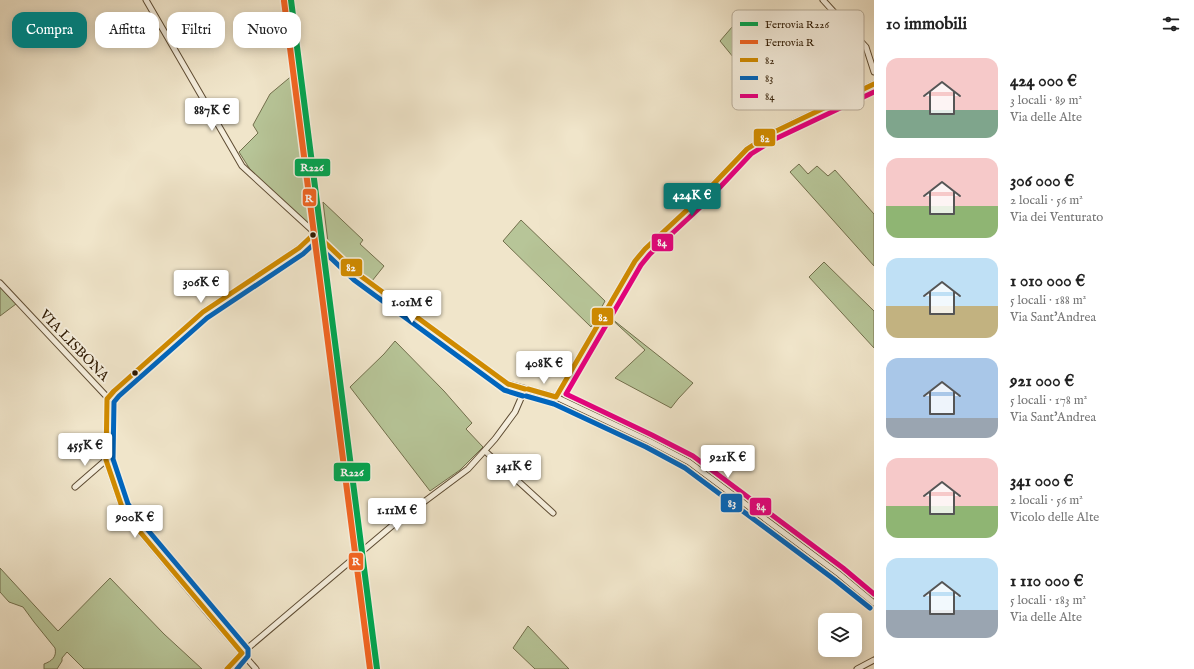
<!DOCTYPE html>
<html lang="it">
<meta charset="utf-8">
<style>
body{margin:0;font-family:"IM FELL English",serif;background:#f2f2f2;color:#222;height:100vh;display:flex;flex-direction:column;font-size:15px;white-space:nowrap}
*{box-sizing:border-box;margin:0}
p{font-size:13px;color:#767676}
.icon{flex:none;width:22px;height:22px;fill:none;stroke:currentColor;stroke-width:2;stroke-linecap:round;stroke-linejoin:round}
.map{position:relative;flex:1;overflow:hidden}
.sheet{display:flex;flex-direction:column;background:#fff;width:320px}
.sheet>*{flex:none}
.top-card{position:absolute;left:12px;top:12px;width:380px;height:36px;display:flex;gap:8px}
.controls{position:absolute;left:818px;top:613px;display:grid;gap:8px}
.controls a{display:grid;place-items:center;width:44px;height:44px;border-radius:8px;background:#fff;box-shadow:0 2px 10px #0003;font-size:20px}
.price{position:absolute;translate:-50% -34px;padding:0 9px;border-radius:4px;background:#fff;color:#222;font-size:13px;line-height:26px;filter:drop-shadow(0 1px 2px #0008)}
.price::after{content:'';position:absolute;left:50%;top:24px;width:12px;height:9px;margin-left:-6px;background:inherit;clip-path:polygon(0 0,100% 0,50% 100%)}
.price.on{background:#0f766e;color:#fff}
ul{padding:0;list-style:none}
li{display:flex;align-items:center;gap:12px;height:100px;padding:0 12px}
li span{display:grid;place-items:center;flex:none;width:112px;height:80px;border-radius:12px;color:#555}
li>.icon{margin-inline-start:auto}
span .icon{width:48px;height:48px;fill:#fffc;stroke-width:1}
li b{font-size:17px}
h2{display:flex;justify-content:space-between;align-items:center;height:48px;padding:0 12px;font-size:17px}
.tag{padding:0 14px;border-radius:12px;background:#fff;box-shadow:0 2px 10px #0003;font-size:14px;line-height:36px}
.tag.on{background:#0f766e;color:#fff}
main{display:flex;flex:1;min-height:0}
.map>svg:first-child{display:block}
.green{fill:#b7c598;stroke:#726f4c}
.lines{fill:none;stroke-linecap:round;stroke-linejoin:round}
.minor-casing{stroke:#5e4c33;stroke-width:7}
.minor{stroke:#f5eedd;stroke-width:5}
.bus-1-casing{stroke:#f5eedd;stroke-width:8}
.bus-2-casing{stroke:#f5eedd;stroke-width:8}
.bus-3-casing{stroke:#f5eedd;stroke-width:8}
.bus-1{stroke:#cf8a00;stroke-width:5}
.bus-2{stroke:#0065bd;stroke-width:5}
.bus-3{stroke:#e5007d;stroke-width:5}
.rail-1-casing{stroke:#f5eedd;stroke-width:9}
.rail-2-casing{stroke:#f5eedd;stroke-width:9}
.rail-1{stroke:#00a651;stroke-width:6}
.rail-2{stroke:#f26522;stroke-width:6}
.bus-dot{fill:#2e1901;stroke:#f5eedd;stroke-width:1.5}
.labels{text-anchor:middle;stroke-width:4;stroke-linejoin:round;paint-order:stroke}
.street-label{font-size:14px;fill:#2e1901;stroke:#f5eedd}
.key{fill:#f5eedd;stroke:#b9ae9b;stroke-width:1}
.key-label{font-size:11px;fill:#2e1901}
.line-badge{stroke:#f5eedd;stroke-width:1.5}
.badge-label{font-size:11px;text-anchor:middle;font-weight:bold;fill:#fff}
</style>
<main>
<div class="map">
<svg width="874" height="669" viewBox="0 0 874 669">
<rect width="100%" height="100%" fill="#f0e5ca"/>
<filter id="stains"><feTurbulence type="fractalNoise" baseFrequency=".005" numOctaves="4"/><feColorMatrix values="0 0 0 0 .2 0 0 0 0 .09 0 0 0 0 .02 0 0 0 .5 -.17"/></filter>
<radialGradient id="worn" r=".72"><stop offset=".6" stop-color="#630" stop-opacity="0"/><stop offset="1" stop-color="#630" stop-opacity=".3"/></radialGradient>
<!-- green -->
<path class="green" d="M745,12L779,49L747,74L720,41Z
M294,74L314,229L253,174L239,152L258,133L253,125L270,94Z
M799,164L808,174L817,166L828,176L835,170L874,214V266L790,172Z
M323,202L363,240L360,244L384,266L372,281L328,242Z
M521,220L605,301L591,327L503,241Z
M824,262L874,311V348L809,277Z
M0,287L16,304L0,316Z
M607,315L693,383L678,399L671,408L615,378L645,350Z
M395,341L444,391L472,423L466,429L483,447L460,470L430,491L350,387L384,354Z
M0,568L58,631L110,578L164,634L202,669H84L67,652L62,658V661L57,669H44V664C52,661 57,657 55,648L34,622L23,607L9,602L0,592Z
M528,626L569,669H535L513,648Z"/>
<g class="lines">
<defs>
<path id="minor" d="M146,0L242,166L315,233L358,274L508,384L556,397L649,441L689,462L839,574L874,603
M823,0L866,47L874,72
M0,283L108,398
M556,397L635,261L645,249L702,196L747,149L772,133L874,84
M485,451L553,513
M75,487L106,460
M227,669L242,653L393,525L468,469L495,439L515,412L525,389
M256,669L210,616L130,520L122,507L106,460L107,402V399L114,391L203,312L299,248L315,233
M857,669L874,660"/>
</defs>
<!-- minor casing -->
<use href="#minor" class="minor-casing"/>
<!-- minor -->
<use href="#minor" class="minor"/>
<defs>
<path id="bus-1" d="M528,389L556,397L635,261L645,249L702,196L747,149L772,133L874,84
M227,669L242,653L130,520L122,507L106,460L107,399L114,391L203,312L299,248L315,233L358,274L508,384L525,389"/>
<path id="bus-2" d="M526,396L554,404L646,447L685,468L835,580L870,608
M237,669L248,656V649L136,516L128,504L113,459L114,402L119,396L207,318L303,254L315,243L354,280L504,390L523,396"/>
<path id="bus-3" d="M874,92L775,139L751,154L707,201L650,254L641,265L566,394L652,435L693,456L843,568L874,594"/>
</defs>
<!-- bus-1 casing -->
<use href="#bus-1" class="bus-1-casing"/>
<!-- bus-2 casing -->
<use href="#bus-2" class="bus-2-casing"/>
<!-- bus-3 casing -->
<use href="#bus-3" class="bus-3-casing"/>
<!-- bus-1 -->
<use href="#bus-1" class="bus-1"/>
<!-- bus-2 -->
<use href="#bus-2" class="bus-2"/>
<!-- bus-3 -->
<use href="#bus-3" class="bus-3"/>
<defs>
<path id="rail-1" d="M291,0L377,669"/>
<path id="rail-2" d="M284,1L370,669"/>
</defs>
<!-- rail-1 casing -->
<use href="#rail-1" class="rail-1-casing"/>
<!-- rail-2 casing -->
<use href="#rail-2" class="rail-2-casing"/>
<!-- rail-1 -->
<use href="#rail-1" class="rail-1"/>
<!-- rail-2 -->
<use href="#rail-2" class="rail-2"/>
</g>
<!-- markers -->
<g class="bus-dot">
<circle cx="313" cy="235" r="3.5"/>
<circle cx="135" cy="373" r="3.5"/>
</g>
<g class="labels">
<!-- street labels -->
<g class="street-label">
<text transform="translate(75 345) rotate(46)" y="5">VIA LISBONA</text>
</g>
</g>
<!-- legend -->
<rect x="732" y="10" width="132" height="100" rx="6" class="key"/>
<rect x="740" y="22" width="18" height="4" fill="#00a651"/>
<rect x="740" y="40" width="18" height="4" fill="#f26522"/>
<rect x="740" y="58" width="18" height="4" fill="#cf8a00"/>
<rect x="740" y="76" width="18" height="4" fill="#0065bd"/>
<rect x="740" y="94" width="18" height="4" fill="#e5007d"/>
<g class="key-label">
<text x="765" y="28">Ferrovia R226</text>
<text x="765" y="46">Ferrovia R</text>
<text x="765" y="64">82</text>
<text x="765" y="82">83</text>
<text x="765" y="100">84</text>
</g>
<g class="line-badge">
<rect x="753" y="128" width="23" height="19" rx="4" fill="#cf8a00"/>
<rect x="294" y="158" width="37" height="19" rx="4" fill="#00a651"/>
<rect x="302" y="188" width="15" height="19" rx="4" fill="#f26522"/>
<rect x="651" y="233" width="23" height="19" rx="4" fill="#e5007d"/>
<rect x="340" y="258" width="23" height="19" rx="4" fill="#cf8a00"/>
<rect x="591" y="307" width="23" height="19" rx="4" fill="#cf8a00"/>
<rect x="333" y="462" width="38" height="20" rx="4" fill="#00a651"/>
<rect x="720" y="493" width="23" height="20" rx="4" fill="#0065bd"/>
<rect x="749" y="497" width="23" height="19" rx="4" fill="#e5007d"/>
<rect x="348" y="552" width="16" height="19" rx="4" fill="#f26522"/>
</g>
<g class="badge-label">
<text x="765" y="142">82</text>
<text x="312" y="171">R226</text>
<text x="309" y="202">R</text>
<text x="662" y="246">84</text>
<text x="351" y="271">82</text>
<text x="603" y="321">82</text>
<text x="352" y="476">R226</text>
<text x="732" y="507">83</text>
<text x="761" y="510">84</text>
<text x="356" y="565">R</text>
</g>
<rect width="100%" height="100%" filter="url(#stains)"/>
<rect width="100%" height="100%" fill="url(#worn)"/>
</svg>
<div class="controls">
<a><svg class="icon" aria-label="layers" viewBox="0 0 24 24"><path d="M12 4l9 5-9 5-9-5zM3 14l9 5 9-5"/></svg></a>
</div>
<b class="price" style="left:212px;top:132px">887K €</b>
<b class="price on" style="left:692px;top:217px">424K €</b>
<b class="price" style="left:201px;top:304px">306K €</b>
<b class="price" style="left:412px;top:324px">1.01M €</b>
<b class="price" style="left:544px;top:385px">408K €</b>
<b class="price" style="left:85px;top:467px">455K €</b>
<b class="price" style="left:728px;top:479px">921K €</b>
<b class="price" style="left:514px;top:488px">341K €</b>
<b class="price" style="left:397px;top:532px">1.11M €</b>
<b class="price" style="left:135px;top:539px">900K €</b>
<div class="top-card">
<a class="tag on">Compra</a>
<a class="tag">Affitta</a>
<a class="tag">Filtri</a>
<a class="tag">Nuovo</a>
</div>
</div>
<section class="sheet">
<h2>10 immobili<svg class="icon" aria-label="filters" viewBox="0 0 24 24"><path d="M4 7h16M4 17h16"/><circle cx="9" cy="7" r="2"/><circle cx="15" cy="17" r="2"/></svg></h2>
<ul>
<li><span style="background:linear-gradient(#f6c9c9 65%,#7fa58c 0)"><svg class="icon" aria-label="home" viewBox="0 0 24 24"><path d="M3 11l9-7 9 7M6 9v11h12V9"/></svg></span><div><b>424 000 €</b><p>3 locali · 89 m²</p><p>Via delle Alte</p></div></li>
<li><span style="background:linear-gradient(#f6c9c9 60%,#8fb573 0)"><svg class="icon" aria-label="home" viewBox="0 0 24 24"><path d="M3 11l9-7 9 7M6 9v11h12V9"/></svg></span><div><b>306 000 €</b><p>2 locali · 56 m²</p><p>Via dei Venturato</p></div></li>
<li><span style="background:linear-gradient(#bfe0f5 60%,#c2b280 0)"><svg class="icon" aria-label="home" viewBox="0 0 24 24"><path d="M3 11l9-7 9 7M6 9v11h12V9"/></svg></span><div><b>1 010 000 €</b><p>5 locali · 188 m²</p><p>Via Sant'Andrea</p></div></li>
<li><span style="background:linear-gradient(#a9c7e8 75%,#9aa5b1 0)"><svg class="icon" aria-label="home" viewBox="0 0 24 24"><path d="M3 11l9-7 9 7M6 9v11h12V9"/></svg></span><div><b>921 000 €</b><p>5 locali · 178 m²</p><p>Via Sant'Andrea</p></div></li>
<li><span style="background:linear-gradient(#f6c9c9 60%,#8fb573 0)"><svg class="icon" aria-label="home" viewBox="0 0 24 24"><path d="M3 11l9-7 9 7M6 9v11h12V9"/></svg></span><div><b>341 000 €</b><p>2 locali · 56 m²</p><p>Vicolo delle Alte</p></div></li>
<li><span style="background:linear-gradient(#bfe0f5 65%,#9aa5b1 0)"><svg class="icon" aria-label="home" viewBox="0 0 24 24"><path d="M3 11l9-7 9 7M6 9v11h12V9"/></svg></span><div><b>1 110 000 €</b><p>5 locali · 183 m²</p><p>Via delle Alte</p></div></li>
</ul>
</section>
</main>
